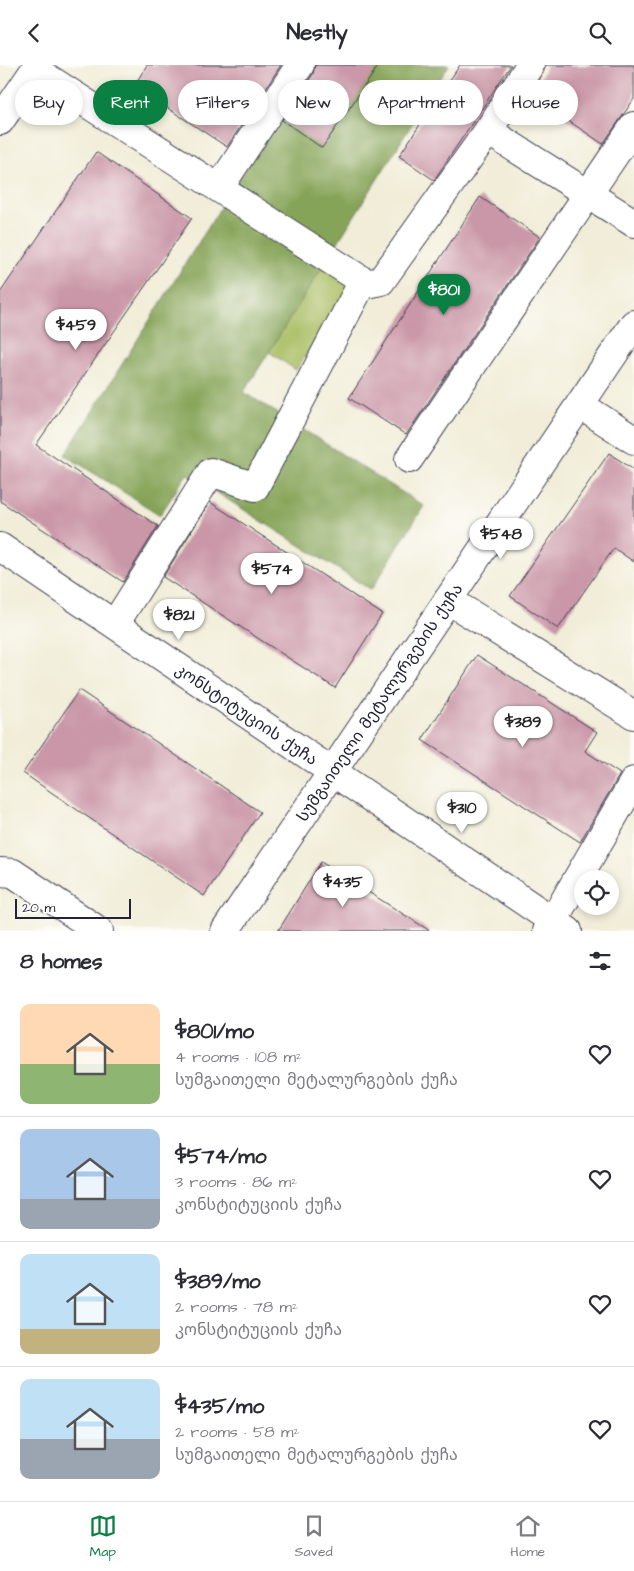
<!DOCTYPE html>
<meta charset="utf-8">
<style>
body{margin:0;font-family:"Architects Daughter","Noto Sans Georgian",sans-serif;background:#f7f7f7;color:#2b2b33;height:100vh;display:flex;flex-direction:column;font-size:19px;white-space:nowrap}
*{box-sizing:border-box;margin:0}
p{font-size:16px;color:#7c7c81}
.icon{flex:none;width:28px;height:28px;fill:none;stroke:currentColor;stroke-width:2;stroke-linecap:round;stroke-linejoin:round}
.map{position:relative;height:866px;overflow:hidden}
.details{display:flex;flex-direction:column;background:#fff;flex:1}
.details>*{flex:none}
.banner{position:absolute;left:15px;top:15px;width:605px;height:45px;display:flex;gap:10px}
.buttons{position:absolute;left:574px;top:805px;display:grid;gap:10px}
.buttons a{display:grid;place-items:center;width:45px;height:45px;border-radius:50%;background:#fff;box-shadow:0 2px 8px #0003;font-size:25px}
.scale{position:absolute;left:15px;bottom:12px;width:116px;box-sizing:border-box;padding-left:5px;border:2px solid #22223b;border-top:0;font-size:14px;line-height:18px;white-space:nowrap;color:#22223b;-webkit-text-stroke:4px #fdfcf7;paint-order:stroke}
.price{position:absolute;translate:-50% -42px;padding:0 11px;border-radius:18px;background:#fff;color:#222;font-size:16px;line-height:32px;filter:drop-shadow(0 1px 2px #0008)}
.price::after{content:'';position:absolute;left:50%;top:30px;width:15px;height:11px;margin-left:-8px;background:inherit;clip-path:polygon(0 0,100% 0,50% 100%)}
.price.selected{background:#0b8043;color:#fff}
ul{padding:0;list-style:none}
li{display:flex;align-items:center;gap:15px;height:125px;padding:0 20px}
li+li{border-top:1px solid #e1e1e2}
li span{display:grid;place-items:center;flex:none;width:140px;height:100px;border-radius:10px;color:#555}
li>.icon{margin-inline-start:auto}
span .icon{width:60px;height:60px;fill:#fffc;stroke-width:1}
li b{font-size:21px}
h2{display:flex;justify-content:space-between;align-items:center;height:60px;padding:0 20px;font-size:21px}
.chip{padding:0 18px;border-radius:22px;background:#fff;box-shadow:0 2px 8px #0003;font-size:18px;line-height:45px}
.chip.selected{background:#0b8043;color:#fff}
header{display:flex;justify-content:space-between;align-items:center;height:65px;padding:0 20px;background:#fff;font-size:22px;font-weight:700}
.tab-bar{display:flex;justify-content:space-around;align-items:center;height:70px;border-top:1px solid #e1e1e2;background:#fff;font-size:14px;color:#7c7c81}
.tab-bar a{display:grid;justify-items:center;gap:2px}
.tab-bar .selected{color:#0b8043}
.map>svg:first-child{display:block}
.green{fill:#a8bd62;stroke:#65704e}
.forest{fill:#86a458;stroke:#54634a}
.building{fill:#ca97a8}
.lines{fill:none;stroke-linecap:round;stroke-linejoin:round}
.minor-casing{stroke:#414053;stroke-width:30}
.minor{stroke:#fff;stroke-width:28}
.labels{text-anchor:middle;stroke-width:4;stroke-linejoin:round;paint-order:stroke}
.street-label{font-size:16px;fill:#22223b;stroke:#fdfcf7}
</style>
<header><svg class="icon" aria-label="back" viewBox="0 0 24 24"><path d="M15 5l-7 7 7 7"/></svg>Nestly<svg class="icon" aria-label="search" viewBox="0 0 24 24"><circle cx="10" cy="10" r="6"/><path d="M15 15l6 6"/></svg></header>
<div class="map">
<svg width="634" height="866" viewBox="0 0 634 866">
<rect width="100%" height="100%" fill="#fdfcf7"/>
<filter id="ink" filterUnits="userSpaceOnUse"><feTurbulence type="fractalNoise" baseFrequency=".02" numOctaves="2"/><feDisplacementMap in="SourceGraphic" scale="10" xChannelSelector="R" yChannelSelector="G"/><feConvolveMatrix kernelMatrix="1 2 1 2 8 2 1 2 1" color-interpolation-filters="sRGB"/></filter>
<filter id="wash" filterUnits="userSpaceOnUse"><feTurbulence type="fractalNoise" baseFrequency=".0096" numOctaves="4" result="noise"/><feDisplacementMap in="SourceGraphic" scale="20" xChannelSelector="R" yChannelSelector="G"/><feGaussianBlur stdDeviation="1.12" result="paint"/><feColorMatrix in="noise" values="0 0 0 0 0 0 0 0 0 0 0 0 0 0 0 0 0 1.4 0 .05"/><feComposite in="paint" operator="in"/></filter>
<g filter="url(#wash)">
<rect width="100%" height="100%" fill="#f1edd8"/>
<!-- green -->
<path class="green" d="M239,143L353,219L296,305L183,229Z"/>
<!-- forest -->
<path class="forest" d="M310,0H449L244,327L424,441L371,525L187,409L160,450L65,390Z"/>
<g id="blocks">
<!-- building -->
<path class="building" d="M147,0H281L227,82L134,21Z
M315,0H379L322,83L282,55L313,9Z
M460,0H511L434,115L399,91Z
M546,0H634V34L603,79L530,30L543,8Z
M96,87L192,153L36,380L158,461L123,517L0,436V228Z
M480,132L540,172L406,370L349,333Z
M609,388L634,405V497L614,483L558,564L510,531Z
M210,437L382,549L335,623L163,512Z
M477,590L597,667L585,686L620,709L580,777L422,675Z
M79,625L260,747L204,831L23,708Z
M321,797L430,866H278Z"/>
</g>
</g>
<g filter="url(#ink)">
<use href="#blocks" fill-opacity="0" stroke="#414053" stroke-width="1"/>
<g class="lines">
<defs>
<g id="minor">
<path d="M35,5L363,216L371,218L381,216L488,66L530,0"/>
<path d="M0,56L38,0"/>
<path d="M488,66L634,158"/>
<path d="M219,123L300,0"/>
<path d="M580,340L634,375"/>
<path d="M409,394L634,61"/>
<path id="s1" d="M0,482L568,866"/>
<path d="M448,535L634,650"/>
<path d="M115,559L211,407L255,422L363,216"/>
<path d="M0,807L13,808L99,866"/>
<path id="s2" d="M225,866L634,259"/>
<path d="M547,866L634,716"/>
</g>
</defs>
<!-- minor casing -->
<use href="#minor" class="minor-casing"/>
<!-- minor -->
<use href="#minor" class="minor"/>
</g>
</g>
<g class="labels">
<!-- street labels -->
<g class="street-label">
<text dy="6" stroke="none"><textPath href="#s2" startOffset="276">სუმგაითელი მეტალურგების ქუჩა</textPath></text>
<text dy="6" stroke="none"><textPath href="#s1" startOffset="298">კონსტიტუციის ქუჩა</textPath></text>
</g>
</g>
</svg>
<div class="buttons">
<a><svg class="icon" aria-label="locate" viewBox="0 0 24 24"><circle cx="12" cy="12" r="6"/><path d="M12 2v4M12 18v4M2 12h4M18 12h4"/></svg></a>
</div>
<div class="scale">20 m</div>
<b class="price selected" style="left:444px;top:251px">$801</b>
<b class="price" style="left:76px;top:286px">$459</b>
<b class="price" style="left:501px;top:495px">$548</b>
<b class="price" style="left:272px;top:530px">$574</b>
<b class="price" style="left:179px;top:576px">$821</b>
<b class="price" style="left:523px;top:683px">$389</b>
<b class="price" style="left:462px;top:769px">$310</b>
<b class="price" style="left:343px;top:843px">$435</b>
<div class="banner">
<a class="chip">Buy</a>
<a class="chip selected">Rent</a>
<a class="chip">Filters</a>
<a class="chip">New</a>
<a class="chip">Apartment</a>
<a class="chip">House</a>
</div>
</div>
<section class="details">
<h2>8 homes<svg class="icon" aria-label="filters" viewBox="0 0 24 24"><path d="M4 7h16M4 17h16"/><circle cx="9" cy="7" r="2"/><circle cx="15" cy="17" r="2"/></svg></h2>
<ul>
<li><span style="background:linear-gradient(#ffd9b3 60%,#8fb573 0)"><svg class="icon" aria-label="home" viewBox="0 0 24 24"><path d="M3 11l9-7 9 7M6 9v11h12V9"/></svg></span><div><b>$801/mo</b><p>4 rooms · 108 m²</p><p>სუმგაითელი მეტალურგების ქუჩა</p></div><svg class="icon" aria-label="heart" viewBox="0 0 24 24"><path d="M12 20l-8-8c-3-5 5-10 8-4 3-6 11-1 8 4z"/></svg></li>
<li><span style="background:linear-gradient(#a9c7e8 70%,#9aa5b1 0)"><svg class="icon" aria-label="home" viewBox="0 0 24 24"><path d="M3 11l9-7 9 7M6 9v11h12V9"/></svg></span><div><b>$574/mo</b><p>3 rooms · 86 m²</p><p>კონსტიტუციის ქუჩა</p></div><svg class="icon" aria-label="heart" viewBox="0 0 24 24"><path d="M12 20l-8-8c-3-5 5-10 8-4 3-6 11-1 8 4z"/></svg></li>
<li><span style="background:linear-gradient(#bfe0f5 75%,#c2b280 0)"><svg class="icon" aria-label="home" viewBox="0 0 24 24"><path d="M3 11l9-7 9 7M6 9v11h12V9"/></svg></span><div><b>$389/mo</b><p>2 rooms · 78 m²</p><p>კონსტიტუციის ქუჩა</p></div><svg class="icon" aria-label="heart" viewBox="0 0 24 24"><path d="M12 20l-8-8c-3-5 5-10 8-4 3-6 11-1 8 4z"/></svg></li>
<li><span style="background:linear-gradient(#bfe0f5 60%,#9aa5b1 0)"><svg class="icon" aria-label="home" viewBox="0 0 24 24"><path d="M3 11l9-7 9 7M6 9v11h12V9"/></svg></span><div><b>$435/mo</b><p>2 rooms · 58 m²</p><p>სუმგაითელი მეტალურგების ქუჩა</p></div><svg class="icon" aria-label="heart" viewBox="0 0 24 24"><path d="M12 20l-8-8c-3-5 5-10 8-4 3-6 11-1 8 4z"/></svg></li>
</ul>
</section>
<nav class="tab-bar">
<a class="selected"><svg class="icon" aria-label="map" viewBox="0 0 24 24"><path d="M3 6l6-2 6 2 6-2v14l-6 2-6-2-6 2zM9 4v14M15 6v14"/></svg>Map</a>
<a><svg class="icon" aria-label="saved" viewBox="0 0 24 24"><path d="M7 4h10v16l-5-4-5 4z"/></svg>Saved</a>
<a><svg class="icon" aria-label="home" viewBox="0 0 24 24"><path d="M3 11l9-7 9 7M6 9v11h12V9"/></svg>Home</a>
</nav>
